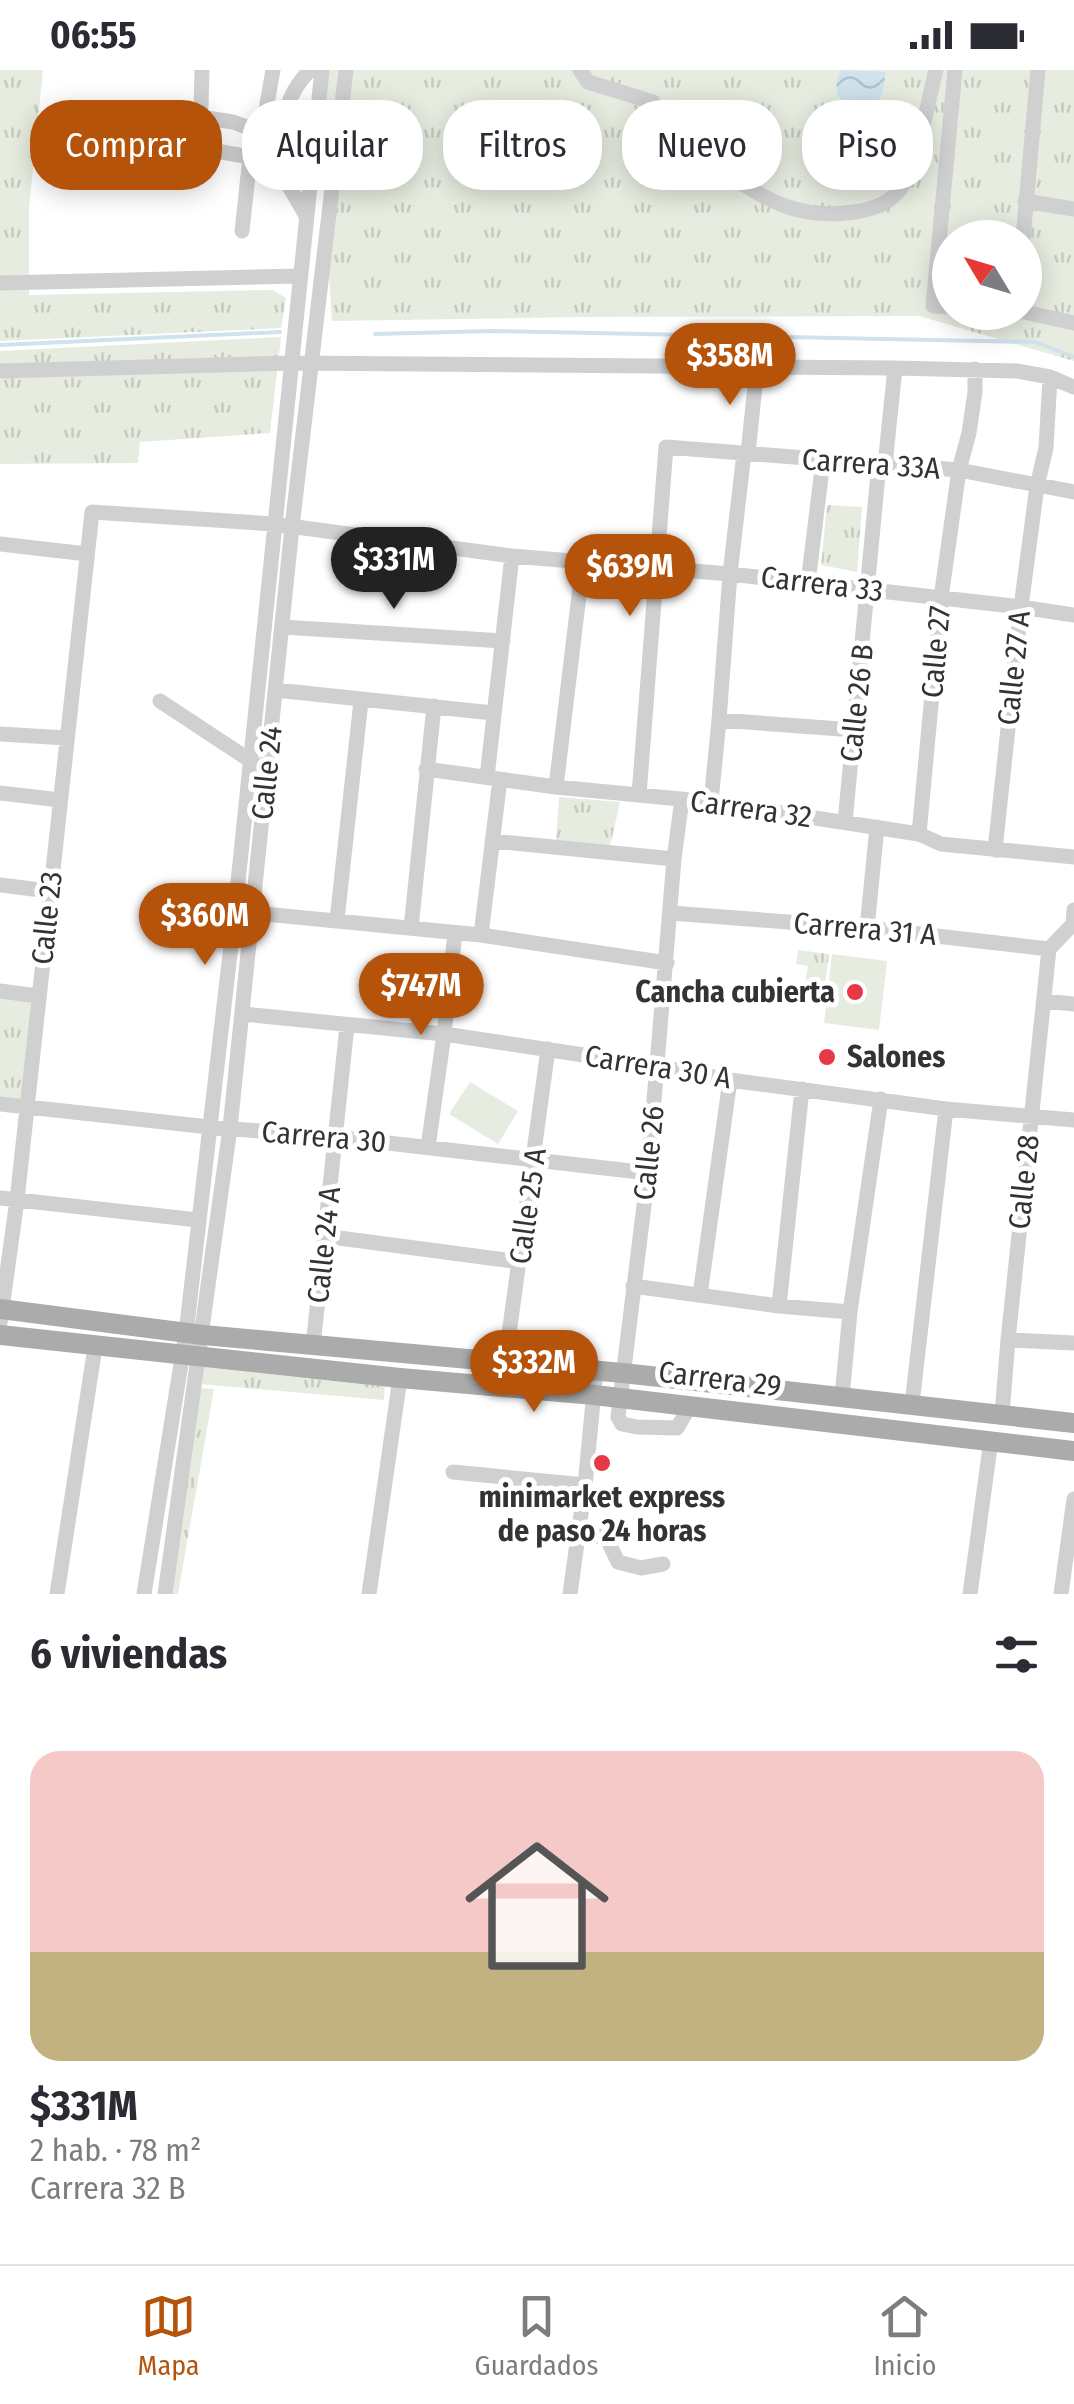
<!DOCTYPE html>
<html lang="es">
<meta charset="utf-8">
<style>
body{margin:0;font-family:"Fira Sans Condensed",sans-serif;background:#f2f2f3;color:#2b2b33;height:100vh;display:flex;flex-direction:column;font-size:38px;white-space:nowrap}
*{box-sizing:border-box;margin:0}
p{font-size:32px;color:#7c7c81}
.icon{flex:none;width:55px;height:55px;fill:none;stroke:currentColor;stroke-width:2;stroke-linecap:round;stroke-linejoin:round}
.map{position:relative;height:1524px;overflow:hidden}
.drawer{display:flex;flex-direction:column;background:#fff;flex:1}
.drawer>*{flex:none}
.guide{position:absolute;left:30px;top:30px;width:1015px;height:90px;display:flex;gap:20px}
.needle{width:65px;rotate:308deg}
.tools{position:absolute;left:932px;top:150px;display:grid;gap:20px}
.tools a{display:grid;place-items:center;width:110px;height:110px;border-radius:50%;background:#fff;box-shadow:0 5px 25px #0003;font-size:50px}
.price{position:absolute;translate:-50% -85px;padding:0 22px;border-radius:35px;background:#b45309;color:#fff;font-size:32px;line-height:65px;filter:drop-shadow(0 2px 5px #0008)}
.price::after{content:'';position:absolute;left:50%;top:60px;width:30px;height:22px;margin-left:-15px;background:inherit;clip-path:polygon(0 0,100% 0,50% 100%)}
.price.selected{background:#222;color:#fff}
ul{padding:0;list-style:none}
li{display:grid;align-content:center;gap:20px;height:530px;padding:0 30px}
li+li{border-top:2px solid #e1e1e2}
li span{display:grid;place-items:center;height:310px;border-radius:30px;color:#555}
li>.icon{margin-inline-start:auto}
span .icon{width:180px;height:180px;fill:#fffc;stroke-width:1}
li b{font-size:42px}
h2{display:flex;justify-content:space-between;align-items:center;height:120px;padding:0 30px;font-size:42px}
.chip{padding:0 35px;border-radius:40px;background:#fff;box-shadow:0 5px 25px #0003;font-size:35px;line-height:90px}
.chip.selected{background:#b45309;color:#fff}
.status{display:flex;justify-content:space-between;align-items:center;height:70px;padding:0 50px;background:#fff;direction:ltr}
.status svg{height:28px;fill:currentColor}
.menu{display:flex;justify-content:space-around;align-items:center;height:140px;border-top:2px solid #e1e1e2;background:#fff;font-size:28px;color:#7c7c81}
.menu a{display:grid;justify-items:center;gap:5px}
.menu .selected{color:#b45309}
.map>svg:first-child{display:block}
.grass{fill:url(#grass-tufts);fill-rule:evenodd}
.garden{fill:#e6ecdf}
.water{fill:url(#water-waves)}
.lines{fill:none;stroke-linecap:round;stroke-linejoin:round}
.stream{stroke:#cfe2ee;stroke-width:4}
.minor{stroke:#d0d0d0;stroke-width:15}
.major{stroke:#ababab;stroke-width:20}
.poi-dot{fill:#e63946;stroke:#fff;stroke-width:4}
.labels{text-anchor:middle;stroke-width:10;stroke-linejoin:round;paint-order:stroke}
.street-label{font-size:30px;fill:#333;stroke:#fff}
.poi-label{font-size:30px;font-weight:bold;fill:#333;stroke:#fff;text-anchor:end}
</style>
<div class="status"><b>06:55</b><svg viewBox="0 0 49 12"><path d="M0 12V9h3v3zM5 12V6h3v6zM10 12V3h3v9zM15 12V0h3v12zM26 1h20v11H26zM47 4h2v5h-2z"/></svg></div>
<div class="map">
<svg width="1074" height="1524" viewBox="0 0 1074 1524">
<defs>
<pattern id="grass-tufts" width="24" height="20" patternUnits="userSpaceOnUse" patternTransform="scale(2.5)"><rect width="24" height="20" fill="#e6ecdf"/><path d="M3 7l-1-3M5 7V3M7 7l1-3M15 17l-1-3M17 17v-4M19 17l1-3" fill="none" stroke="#c6cbc0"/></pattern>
<pattern id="water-waves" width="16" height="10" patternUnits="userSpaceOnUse" patternTransform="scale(2.5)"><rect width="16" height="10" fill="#cfe2ee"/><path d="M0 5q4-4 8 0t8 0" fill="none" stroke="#b2c2cd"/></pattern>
</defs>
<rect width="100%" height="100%" fill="#fff"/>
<!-- grass -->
<path class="grass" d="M0,0H43L29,138V225L273,220L286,228L281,258L0,271Z
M316,0H1074V291L919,246L581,247L332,251ZM950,168H1025V242H950Z
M281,267L270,363L140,372L138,393L0,394V281Z
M827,435L862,437L857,502L821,495Z
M559,727L620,732L610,776L556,770Z
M798,880L829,884L822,937L802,934L808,896L796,894Z
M0,926L31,932L23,1028L20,1031L0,1029Z
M204,1292L385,1310L384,1330L199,1314Z
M200,1318L214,1319L178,1524H165Z"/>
<!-- garden -->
<path class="garden" d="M832,884L887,891L879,960L824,953Z
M470,1012L518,1041L498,1074L449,1044Z"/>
<!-- water -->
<path class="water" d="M841,0L885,2C886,66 819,40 841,0Z"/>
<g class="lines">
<!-- stream -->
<path class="stream" d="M375,264L492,261L1035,272L1074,287
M0,275L280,262"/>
<!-- minor -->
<path class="minor" d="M202,0L201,37L197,73L199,78L250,87L255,84L262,71L270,68L284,70
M273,0L265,45L283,50
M580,0L588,12L653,32C657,44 659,58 667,67C677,80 698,87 712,95C763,126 792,151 854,142C869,140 885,135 896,124C915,107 929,27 936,0
M200,47L233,52L263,63
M1025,131L1074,139
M306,146C301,136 295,127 290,118C285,105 284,93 284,79C284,45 285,26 310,0
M242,161L250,87
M1023,168L1038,0
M0,213L300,206
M950,237L933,236L955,0
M1024,242L1074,253
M0,301L292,293L895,298L1017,301L1050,307L1074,317
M748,383L757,297
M885,395L895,298
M0,474L87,484
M808,513L823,391
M283,557L503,571
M276,620L493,643
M160,631L257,695
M719,650L854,660
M0,664L67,668
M426,699L556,717L711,732L919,764L941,774L1074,787
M487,707L512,486
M556,717L583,492
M0,723L60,730
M639,725L666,377L959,400L1074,422
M682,729L674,789L648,1103L618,1347L622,1354L637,1357L677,1358L690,1336
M711,732L719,650L730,504L744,383
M845,752L879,394
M919,764L941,528L959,400L969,363L975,322V299
M492,771L674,789
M995,780L1021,537L1037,416L1046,378L1050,307
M0,815L49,821
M244,842L481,865L667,893
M671,843L867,858L1049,879L1073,854L1074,840
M337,850L361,631
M411,858L434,636
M867,858L877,757
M481,865L500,709
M0,921L38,926
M1044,931L1074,934
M243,944L444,964L657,996L730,1010L946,1039L1074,1050
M0,1034L209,1057L336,1067L648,1103
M428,1077L444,964L455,863
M0,1128L198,1150
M324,1166L520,1192
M633,1216L779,1236L850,1242
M700,1225L730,1010
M779,1236L802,1019
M0,1253L17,1130L92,442L274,454L512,486L730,504L1021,537L1074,545
M1008,1270L1074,1273
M313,1276L347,956
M505,1293L548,979
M842,1327L850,1242L881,1029
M912,1334L946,1039
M1002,1344L1008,1270L1049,879
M453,1402L585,1415
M578,1464L606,1467L618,1492L641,1498L663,1494
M57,1524L95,1277
M144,1524L186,1263L235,841L322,0
M165,1524L230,1058L292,457L346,0
M369,1524L400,1308
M570,1524L585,1415L596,1301
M970,1524L991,1370
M1061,1524L1074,1429"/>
<!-- major -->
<path class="major" d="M0,1239L203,1265L623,1303L1074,1353
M0,1265L400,1308L594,1325L1074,1381"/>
</g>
<!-- markers -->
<g class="poi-dot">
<circle cx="855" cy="922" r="10"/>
<circle cx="827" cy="987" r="10"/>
<circle cx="602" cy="1393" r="10"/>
</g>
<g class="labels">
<!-- street labels -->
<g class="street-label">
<text transform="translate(871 394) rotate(4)" y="10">Carrera 33A</text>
<text transform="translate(822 514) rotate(7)" y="10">Carrera 33</text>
<text transform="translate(936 582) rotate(-85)" y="10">Calle 27</text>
<text transform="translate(1014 598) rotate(-84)" y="10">Calle 27 A</text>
<text transform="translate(857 633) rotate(-84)" y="10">Calle 26 B</text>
<text transform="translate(267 703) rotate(-84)" y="10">Calle 24</text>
<text transform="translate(751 739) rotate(8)" y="10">Carrera 32</text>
<text transform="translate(47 848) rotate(-84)" y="10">Calle 23</text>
<text transform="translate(865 859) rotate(5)" y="10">Carrera 31 A</text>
<text transform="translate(658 997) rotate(9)" y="10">Carrera 30 A</text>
<text transform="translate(324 1067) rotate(5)" y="10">Carrera 30</text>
<text transform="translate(649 1083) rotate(-84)" y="10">Calle 26</text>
<text transform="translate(1024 1112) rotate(-84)" y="10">Calle 28</text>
<text transform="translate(528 1136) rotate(-82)" y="10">Calle 25 A</text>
<text transform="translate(324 1175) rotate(-84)" y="10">Calle 24 A</text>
<text transform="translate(720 1309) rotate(7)" y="10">Carrera 29</text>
</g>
<!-- poi labels -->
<g class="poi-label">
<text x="835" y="932">Cancha cubierta</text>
<text x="847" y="997" text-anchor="start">Salones</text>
<text x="602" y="1437" text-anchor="middle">minimarket express<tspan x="602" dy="34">de paso 24 horas</tspan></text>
</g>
</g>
</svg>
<div class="tools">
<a><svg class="needle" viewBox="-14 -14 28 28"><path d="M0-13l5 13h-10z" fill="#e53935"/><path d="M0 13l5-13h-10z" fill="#7c7c81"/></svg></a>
</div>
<b class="price" style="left:730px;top:338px">$358M</b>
<b class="price selected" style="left:394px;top:542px">$331M</b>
<b class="price" style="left:630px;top:549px">$639M</b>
<b class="price" style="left:205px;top:898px">$360M</b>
<b class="price" style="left:421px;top:968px">$747M</b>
<b class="price" style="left:534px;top:1345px">$332M</b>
<div class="guide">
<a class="chip selected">Comprar</a>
<a class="chip">Alquilar</a>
<a class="chip">Filtros</a>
<a class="chip">Nuevo</a>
<a class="chip">Piso</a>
</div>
</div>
<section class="drawer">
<h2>6 viviendas<svg class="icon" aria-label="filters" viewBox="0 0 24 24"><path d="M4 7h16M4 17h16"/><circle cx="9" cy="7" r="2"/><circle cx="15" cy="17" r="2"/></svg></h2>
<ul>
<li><span style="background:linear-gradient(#f6c9c9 65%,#c2b280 0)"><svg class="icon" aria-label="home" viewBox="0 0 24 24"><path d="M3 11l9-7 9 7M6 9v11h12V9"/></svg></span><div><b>$331M</b><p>2 hab. · 78 m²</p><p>Carrera 32 B</p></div></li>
</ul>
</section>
<nav class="menu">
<a class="selected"><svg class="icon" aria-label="map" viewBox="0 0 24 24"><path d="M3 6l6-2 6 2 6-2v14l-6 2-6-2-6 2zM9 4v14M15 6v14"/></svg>Mapa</a>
<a><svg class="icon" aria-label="saved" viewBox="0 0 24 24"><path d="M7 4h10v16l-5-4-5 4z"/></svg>Guardados</a>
<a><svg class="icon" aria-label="home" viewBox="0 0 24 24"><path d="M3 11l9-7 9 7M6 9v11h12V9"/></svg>Inicio</a>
</nav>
